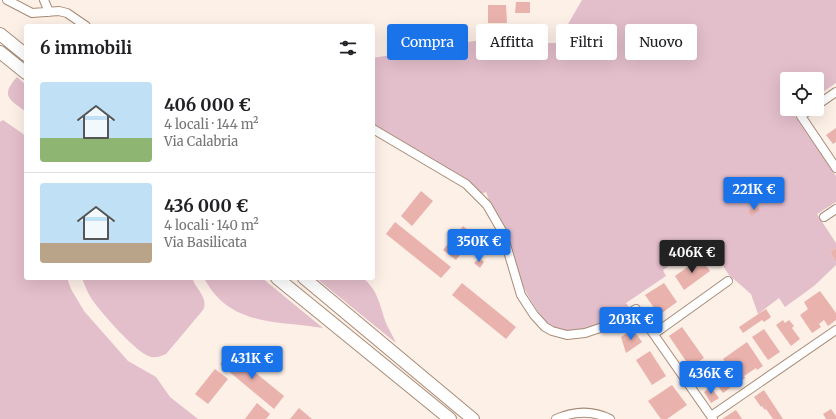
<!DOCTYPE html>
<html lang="it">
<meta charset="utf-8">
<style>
body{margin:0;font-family:Merriweather,serif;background:#f2f2f2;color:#202124;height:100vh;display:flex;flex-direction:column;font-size:15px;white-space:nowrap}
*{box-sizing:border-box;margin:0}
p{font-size:13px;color:#757577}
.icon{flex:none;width:22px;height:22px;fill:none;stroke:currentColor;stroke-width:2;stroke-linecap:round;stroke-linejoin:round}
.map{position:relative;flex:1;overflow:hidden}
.side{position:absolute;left:24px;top:24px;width:351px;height:256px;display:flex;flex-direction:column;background:#fff;border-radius:4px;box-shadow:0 4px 16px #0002}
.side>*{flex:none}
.hud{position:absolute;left:387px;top:24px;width:380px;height:36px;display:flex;gap:8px}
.tools{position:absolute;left:780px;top:72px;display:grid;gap:8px}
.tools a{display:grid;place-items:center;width:44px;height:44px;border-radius:4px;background:#fff;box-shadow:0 4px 16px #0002;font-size:20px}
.price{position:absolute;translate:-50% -34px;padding:0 9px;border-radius:4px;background:#1a73e8;color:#fff;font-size:13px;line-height:26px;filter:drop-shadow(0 1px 2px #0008)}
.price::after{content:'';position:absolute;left:50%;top:24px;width:12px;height:9px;margin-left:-6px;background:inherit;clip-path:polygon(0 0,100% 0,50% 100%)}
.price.selected{background:#222;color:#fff}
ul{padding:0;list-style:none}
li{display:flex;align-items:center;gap:12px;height:100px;padding:0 16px}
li+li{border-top:1px solid #e0e0e0}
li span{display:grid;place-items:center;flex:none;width:112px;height:80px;border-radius:4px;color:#555}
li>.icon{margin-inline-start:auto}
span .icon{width:48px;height:48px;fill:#fffc;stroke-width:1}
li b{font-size:17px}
h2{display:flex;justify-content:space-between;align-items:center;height:48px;padding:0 16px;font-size:17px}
.pill{padding:0 14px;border-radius:4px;background:#fff;box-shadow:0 4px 16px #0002;font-size:14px;line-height:36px}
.pill.selected{background:#1a73e8;color:#fff}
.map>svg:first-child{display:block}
.green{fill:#e3becb}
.building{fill:#e9b2ac}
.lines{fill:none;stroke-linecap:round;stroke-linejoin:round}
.minor-casing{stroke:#a88c77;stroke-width:10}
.highway-casing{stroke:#a88c77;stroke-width:14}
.minor{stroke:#fff;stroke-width:8}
.highway{stroke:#fff;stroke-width:12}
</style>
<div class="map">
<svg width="836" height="419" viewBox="0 0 836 419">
<rect width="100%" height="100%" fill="#fdf0e7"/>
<!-- green -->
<path class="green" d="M582,0H836V83L817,96V79H787V109H798L793,113L836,176V202L817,214L836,243V248L830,252L836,262V265L814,286L785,307L779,298L758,314L751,294L729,275L706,240L663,270L666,276L626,303L631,310C612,320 580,337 559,330C528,320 497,223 486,192L481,194L466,180L373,124V58L533,31L547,43H557Z
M17,77L26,85V112C9,99 0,96 17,77Z
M3,120L26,136V278H67L71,289L84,311L128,361L156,377L170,397L198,419H0V122Z
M82,278H192C196,289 209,299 203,310L166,354C161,356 157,358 151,357C136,353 103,314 93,301C88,294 85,286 82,278Z
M204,278H262L323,328C276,320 230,327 204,278Z
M316,278H363C378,290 380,306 386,323C389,330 393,336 396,343Z"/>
<!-- building -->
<path class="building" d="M516,2H530V13H515Z
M488,5H506L507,23H488Z
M448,37L451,45L446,47L443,39Z
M836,128V142L833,144L826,135Z
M421,191L433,201L412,226L401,216Z
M757,206L760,210L751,216L748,211Z
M395,222L451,267L441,278L386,234Z
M463,226L475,236L456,260L443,250Z
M836,248V262L830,252Z
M479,258L484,262L480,268L474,263Z
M700,258L710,271L684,290L675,276Z
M462,283L516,327L506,339L452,295Z
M664,283L677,302L659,315L645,295Z
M820,291L836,313V320L828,326L824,320L819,324L821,327L812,333L800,315L808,309L804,302Z
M766,309L771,317L764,322L762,320L743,333L739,327Z
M783,320L785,323L789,320L794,326L792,328L800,339L791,346L776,325Z
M682,327L704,358L690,367L669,336Z
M633,329L642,342L626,353L621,337Z
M764,329L780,352L768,360L752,337Z
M747,342L763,366L757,370L756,368L744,376L745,378L740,382L723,359Z
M650,351L666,376L652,385L636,360Z
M230,352L284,396L274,409L220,364Z
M721,367L734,385L723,393L710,375Z
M215,369L228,379L208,404L195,394Z
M672,385L687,405L667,419H661L648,401Z
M711,387L719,398L711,403L704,392Z
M764,390L783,419H773L766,409L765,410L762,406L761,407L754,397Z
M257,403L270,414L266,419H245Z
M299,408L312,419H290Z
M831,409L836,416V419H826L823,414Z
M736,410L742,419H722Z"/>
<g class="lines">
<defs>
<path id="minor" d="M7,0L32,13L59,11L67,13L86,26
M44,0L49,12
M817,105L836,92
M811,109L801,116L836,168
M373,129L466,184L487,205L502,231L521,295L534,315L545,327L552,331L567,335L585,333L612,324L636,309L713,419
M824,217L836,209
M654,334L728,281
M711,416L836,330
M556,419C574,411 592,410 610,419"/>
<path id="highway" d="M0,34L26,55
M0,52L26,73
M277,278L450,419
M304,278L473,419"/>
</defs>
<!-- minor casing -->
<use href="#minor" class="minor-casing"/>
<!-- highway casing -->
<use href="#highway" class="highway-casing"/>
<!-- minor -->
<use href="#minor" class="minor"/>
<!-- highway -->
<use href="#highway" class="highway"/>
</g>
</svg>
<div class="tools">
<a><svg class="icon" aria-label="locate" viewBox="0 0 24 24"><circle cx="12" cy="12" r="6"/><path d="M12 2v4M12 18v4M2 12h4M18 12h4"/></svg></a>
</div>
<b class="price" style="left:754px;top:211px">221K €</b>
<b class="price" style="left:479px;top:263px">350K €</b>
<b class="price selected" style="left:692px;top:274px">406K €</b>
<b class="price" style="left:631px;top:341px">203K €</b>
<b class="price" style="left:252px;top:380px">431K €</b>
<b class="price" style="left:711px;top:395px">436K €</b>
<div class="hud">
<a class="pill selected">Compra</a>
<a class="pill">Affitta</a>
<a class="pill">Filtri</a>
<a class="pill">Nuovo</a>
</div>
<section class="side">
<h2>6 immobili<svg class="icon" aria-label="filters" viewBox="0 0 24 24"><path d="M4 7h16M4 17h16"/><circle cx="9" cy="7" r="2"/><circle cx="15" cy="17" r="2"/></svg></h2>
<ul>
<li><span style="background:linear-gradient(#bfe0f5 70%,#8fb573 0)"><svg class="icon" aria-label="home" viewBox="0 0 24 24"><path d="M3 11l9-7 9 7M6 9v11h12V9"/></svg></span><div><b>406 000 €</b><p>4 locali · 144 m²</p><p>Via Calabria</p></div></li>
<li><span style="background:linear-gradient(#bfe0f5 75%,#b9a48a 0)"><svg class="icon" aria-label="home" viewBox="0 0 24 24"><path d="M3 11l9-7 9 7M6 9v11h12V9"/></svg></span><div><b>436 000 €</b><p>4 locali · 140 m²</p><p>Via Basilicata</p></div></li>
</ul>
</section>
</div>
